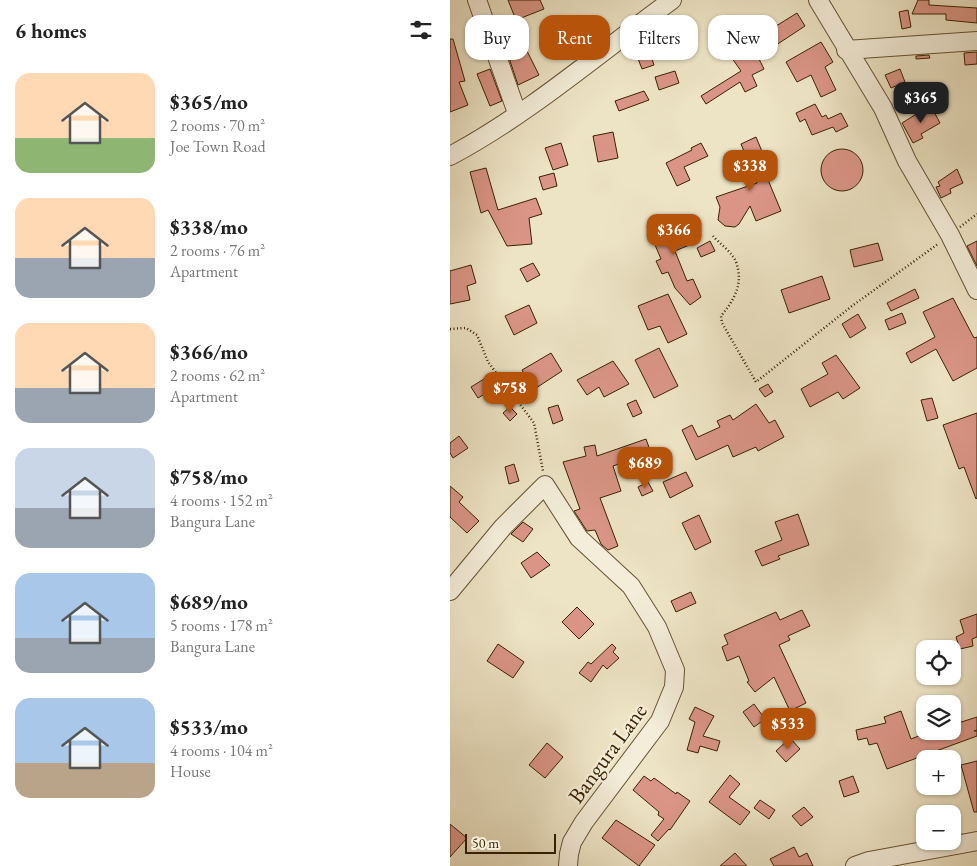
<!DOCTYPE html>
<meta charset="utf-8">
<style>
body{margin:0;font-family:"EB Garamond",serif;background:#f2f2f2;color:#222;height:100vh;display:flex;flex-direction:column;font-size:19px;white-space:nowrap}
*{box-sizing:border-box;margin:0}
p{font-size:16px;color:#767676}
.icon{flex:none;width:28px;height:28px;fill:none;stroke:currentColor;stroke-width:2;stroke-linecap:round;stroke-linejoin:round}
.map{position:relative;flex:1;overflow:hidden}
.drawer{display:flex;flex-direction:column;background:#fff;width:450px}
.drawer>*{flex:none}
.hud{position:absolute;left:15px;top:15px;width:436px;height:45px;display:flex;gap:10px}
.fabs{position:absolute;left:466px;top:640px;display:grid;gap:10px}
.fabs a{display:grid;place-items:center;width:45px;height:45px;border-radius:10px;background:#fff;box-shadow:0 1px 4px #0004;font-size:25px}
.scale{position:absolute;left:15px;bottom:12px;width:91px;box-sizing:border-box;padding-left:5px;border:2px solid #3a2201;border-top:0;font-size:14px;line-height:18px;white-space:nowrap;color:#3a2201;-webkit-text-stroke:4px #f3edd9;paint-order:stroke}
.price{position:absolute;translate:-50% -42px;padding:0 11px;border-radius:10px;background:#b45309;color:#fff;font-size:16px;line-height:32px;filter:drop-shadow(0 1px 2px #0008)}
.price::after{content:'';position:absolute;left:50%;top:30px;width:15px;height:11px;margin-left:-8px;background:inherit;clip-path:polygon(0 0,100% 0,50% 100%)}
.price.current{background:#222;color:#fff}
ul{padding:0;list-style:none}
li{display:flex;align-items:center;gap:15px;height:125px;padding:0 15px}
li span{display:grid;place-items:center;flex:none;width:140px;height:100px;border-radius:15px;color:#555}
li>.icon{margin-inline-start:auto}
span .icon{width:60px;height:60px;fill:#fffc;stroke-width:1}
li b{font-size:21px}
h2{display:flex;justify-content:space-between;align-items:center;height:60px;padding:0 15px;font-size:21px}
.tag{padding:0 18px;border-radius:15px;background:#fff;box-shadow:0 1px 4px #0004;font-size:18px;line-height:45px}
.tag.current{background:#b45309;color:#fff}
main{display:flex;flex:1;min-height:0}
.map>svg:first-child{display:block}
.building{fill:#da9586;stroke:#3a2201}
.lines{fill:none;stroke-linecap:round;stroke-linejoin:round}
.minor-casing{stroke:#675232;stroke-width:20}
.path{stroke:#3a2201;stroke-width:2.5;stroke-dasharray:1 2.5;stroke-linecap:butt}
.minor{stroke:#f3edd9;stroke-width:18}
.labels{text-anchor:middle;stroke-width:4.5;stroke-linejoin:round;paint-order:stroke}
.street-label{font-size:22px;fill:#3a2201;stroke:#f3edd9}
</style>
<main>
<section class="drawer">
<h2>6 homes<svg class="icon" aria-label="filters" viewBox="0 0 24 24"><path d="M4 7h16M4 17h16"/><circle cx="9" cy="7" r="2"/><circle cx="15" cy="17" r="2"/></svg></h2>
<ul>
<li><span style="background:linear-gradient(#ffd9b3 65%,#8fb573 0)"><svg class="icon" aria-label="home" viewBox="0 0 24 24"><path d="M3 11l9-7 9 7M6 9v11h12V9"/></svg></span><div><b>$365/mo</b><p>2 rooms · 70 m²</p><p>Joe Town Road</p></div></li>
<li><span style="background:linear-gradient(#ffd9b3 60%,#9aa5b1 0)"><svg class="icon" aria-label="home" viewBox="0 0 24 24"><path d="M3 11l9-7 9 7M6 9v11h12V9"/></svg></span><div><b>$338/mo</b><p>2 rooms · 76 m²</p><p>Apartment</p></div></li>
<li><span style="background:linear-gradient(#ffd9b3 65%,#9aa5b1 0)"><svg class="icon" aria-label="home" viewBox="0 0 24 24"><path d="M3 11l9-7 9 7M6 9v11h12V9"/></svg></span><div><b>$366/mo</b><p>2 rooms · 62 m²</p><p>Apartment</p></div></li>
<li><span style="background:linear-gradient(#c9d6e8 60%,#9aa5b1 0)"><svg class="icon" aria-label="home" viewBox="0 0 24 24"><path d="M3 11l9-7 9 7M6 9v11h12V9"/></svg></span><div><b>$758/mo</b><p>4 rooms · 152 m²</p><p>Bangura Lane</p></div></li>
<li><span style="background:linear-gradient(#a9c7e8 65%,#9aa5b1 0)"><svg class="icon" aria-label="home" viewBox="0 0 24 24"><path d="M3 11l9-7 9 7M6 9v11h12V9"/></svg></span><div><b>$689/mo</b><p>5 rooms · 178 m²</p><p>Bangura Lane</p></div></li>
<li><span style="background:linear-gradient(#a9c7e8 65%,#b9a48a 0)"><svg class="icon" aria-label="home" viewBox="0 0 24 24"><path d="M3 11l9-7 9 7M6 9v11h12V9"/></svg></span><div><b>$533/mo</b><p>4 rooms · 104 m²</p><p>House</p></div></li>
</ul>
</section>
<div class="map">
<svg width="527" height="866" viewBox="0 0 527 866">
<rect width="100%" height="100%" fill="#ede4c5"/>
<filter id="stains"><feTurbulence type="fractalNoise" baseFrequency=".004" numOctaves="4"/><feColorMatrix values="0 0 0 0 .2 0 0 0 0 .09 0 0 0 0 .02 0 0 0 .5 -.17"/></filter>
<radialGradient id="worn" r=".72"><stop offset=".6" stop-color="#630" stop-opacity="0"/><stop offset="1" stop-color="#630" stop-opacity=".3"/></radialGradient>
<!-- building -->
<path class="building" d="M58,0H90L94,9L66,20Z
M468,0H479V5L527,8V23L496,20V14H462Z
M458,10L461,27L452,29L449,12Z
M347,13L355,26L308,57L314,69L302,75L307,86L295,92L290,82L256,104L251,96L291,71L279,54L284,50L282,47L313,24L318,31Z
M0,39H3L15,81L9,82L18,105L0,112Z
M371,42L383,62L375,67L386,90L371,97L361,75L347,82L336,62Z
M76,49L89,75L68,85L59,58Z
M199,51L204,65L192,69L187,56Z
M527,52V64L515,65L514,53Z
M479,55L480,58L466,59V56Z
M40,69L52,101L40,106L27,74Z
M450,69L455,82L441,88L435,75Z
M225,71L229,83L209,90L205,77Z
M194,91L199,100L169,111L165,101Z
M365,104L372,117L376,115L378,119L391,113L398,126L386,132L383,127L362,135L355,119L350,122L346,113Z
M481,106L490,123L471,134L473,138L463,143L452,123L468,113L469,116V113Z
M163,132L168,158L148,162L143,136Z
M306,137L316,161L311,163L331,211L306,221L300,206L289,224L285,227L275,226L268,220L270,207L266,197L307,183L291,144Z
M111,143L118,165L103,170L95,148Z
M251,143L258,156L234,167L240,180L227,186L216,163L242,150L241,148Z
M371 170a21 21 0 1 1 42 0a21 21 0 1 1-42 0Z
M36,168L48,210L86,198L92,214L79,218L82,244L57,246L38,210L31,213L20,172Z
M507,169L513,183L500,189L501,193L491,198L486,187L490,186L488,182Z
M104,173L107,186L93,190L89,177Z
M219,217L222,224L229,221L235,236L240,234L244,243L225,251L237,281L243,279L251,297L240,305L225,288L218,272L212,274L206,261L211,259L197,226Z
M260,241L265,251L251,257L247,248Z
M527,241V266L517,246Z
M428,243L433,260L404,267L400,250Z
M83,263L90,275L77,282L70,269Z
M21,265L26,283L17,286L20,300L0,304V271Z
M372,276L380,299L339,313L331,290Z
M465,289L469,298L441,311L437,303Z
M218,294L237,334L218,343L210,326L198,330L188,306Z
M503,298L524,338L527,337V368L503,381L486,349L461,363L456,353L485,337L473,312Z
M79,305L87,323L64,335L55,316Z
M452,313L456,323L439,330L435,320Z
M408,314L416,328L400,338L392,324Z
M209,348L228,386L204,398L185,360Z
M101,353L112,371L83,390L72,370Z
M386,355L410,388L393,399L388,392L360,407L351,389L378,374L372,363Z
M163,361L179,384L154,397L149,387L137,395L127,380Z
M34,379L41,390L28,398L21,387Z
M318,384L323,392L315,397L309,389Z
M482,398L488,418L477,421L471,400Z
M186,400L192,413L183,417L177,404Z
M306,404L319,423L325,420L334,437L308,451L306,447L283,457L278,445L246,460L232,430L242,425L248,437L270,427L267,421L280,415L283,420Z
M108,405L113,420L103,424L98,408Z
M60,407L67,414L60,421L53,413Z
M527,413V498L526,499L514,467L509,469L493,425Z
M9,436L18,448L3,458L0,453V443Z
M196,439L201,453L163,466L171,491L150,498L168,546L158,550L151,544L145,530L137,531L124,511L130,509L113,462L136,456L134,447L145,445L147,456Z
M64,464L69,481L59,484L55,467Z
M236,472L243,486L220,498L213,482Z
M198,482L203,491L192,496L188,487Z
M0,486L13,497L9,502L29,521L17,533L0,517Z
M348,514L359,545L328,556L330,559L312,566L305,551L332,540L325,522Z
M249,515L261,542L245,550L232,523Z
M73,522L83,529L73,542L61,534Z
M87,552L100,565L81,578L71,563Z
M241,592L246,603L226,612L221,601Z
M127,607L144,624L129,639L112,622Z
M352,610L360,626L338,636L340,640L329,645L356,703L340,711L324,677L305,692L297,682L299,681L289,656L277,661L272,647L278,644L274,635L326,612L330,620Z
M527,614V637L522,639L523,646L510,649L506,637L514,633L510,620Z
M48,644L74,662L63,678L37,661Z
M162,644L166,648L163,652L169,658L157,669L153,665L141,682L129,673L138,662L141,664Z
M304,704L315,719L304,727L293,712Z
M245,707L264,716L253,736L270,741L267,751L250,746L248,753L237,750L245,722L239,719Z
M451,711L461,739L481,731H508L505,724L527,717V730L524,731H527V736L437,769L427,743L419,745L417,738L408,740L406,730L436,723L434,717Z
M340,738L350,749L336,762L326,751Z
M97,743L113,757L95,778L79,765Z
M527,761V812H524L511,765Z
M280,775L290,784L279,797L300,812L290,825L259,802Z
M194,776L201,781L204,778L226,794L227,792L240,801L220,830L219,829L208,841L201,835L214,819L208,815L209,812L183,790Z
M403,776L409,792L394,797L389,781Z
M310,800L325,810L319,819L304,808Z
M354,807L363,817L351,826L342,816Z
M166,820L205,845L189,866L152,838Z
M0,824L17,838L0,857Z
M344,847L349,857L357,853L363,866H324L320,859Z
M285,853L297,866H270Z"/>
<g class="lines">
<defs>
<path id="minor" d="M27,0L67,113
M368,0L433,108L457,161L500,235L527,290
M396,50L527,41
M0,156C79,114 149,53 222,0
M0,591L53,527L95,485L129,538L181,586L207,627L225,670L224,687L210,721L134,822L122,842L119,854L118,866
M405,866L419,861L527,841"/>
</defs>
<!-- minor casing -->
<use href="#minor" class="minor-casing"/>
<!-- path -->
<path class="path" d="M510,227L527,214
M263,236C269,243 283,253 286,262C294,284 284,300 271,316L272,323L306,382L402,306L488,244
M0,329L16,328L27,335L38,362L84,423L93,471"/>
<!-- minor -->
<use href="#minor" class="minor"/>
</g>
<g class="labels">
<!-- street labels -->
<g class="street-label">
<text transform="translate(157 753) rotate(-54)" y="8">Bangura Lane</text>
</g>
</g>
<rect width="100%" height="100%" filter="url(#stains)"/>
<rect width="100%" height="100%" fill="url(#worn)"/>
</svg>
<div class="fabs">
<a><svg class="icon" aria-label="locate" viewBox="0 0 24 24"><circle cx="12" cy="12" r="6"/><path d="M12 2v4M12 18v4M2 12h4M18 12h4"/></svg></a>
<a><svg class="icon" aria-label="layers" viewBox="0 0 24 24"><path d="M12 4l9 5-9 5-9-5zM3 14l9 5 9-5"/></svg></a>
<a>+</a>
<a>−</a>
</div>
<div class="scale">50 m</div>
<b class="price current" style="left:471px;top:124px">$365</b>
<b class="price" style="left:300px;top:192px">$338</b>
<b class="price" style="left:224px;top:256px">$366</b>
<b class="price" style="left:60px;top:414px">$758</b>
<b class="price" style="left:195px;top:489px">$689</b>
<b class="price" style="left:338px;top:750px">$533</b>
<div class="hud">
<a class="tag">Buy</a>
<a class="tag current">Rent</a>
<a class="tag">Filters</a>
<a class="tag">New</a>
</div>
</div>
</main>
